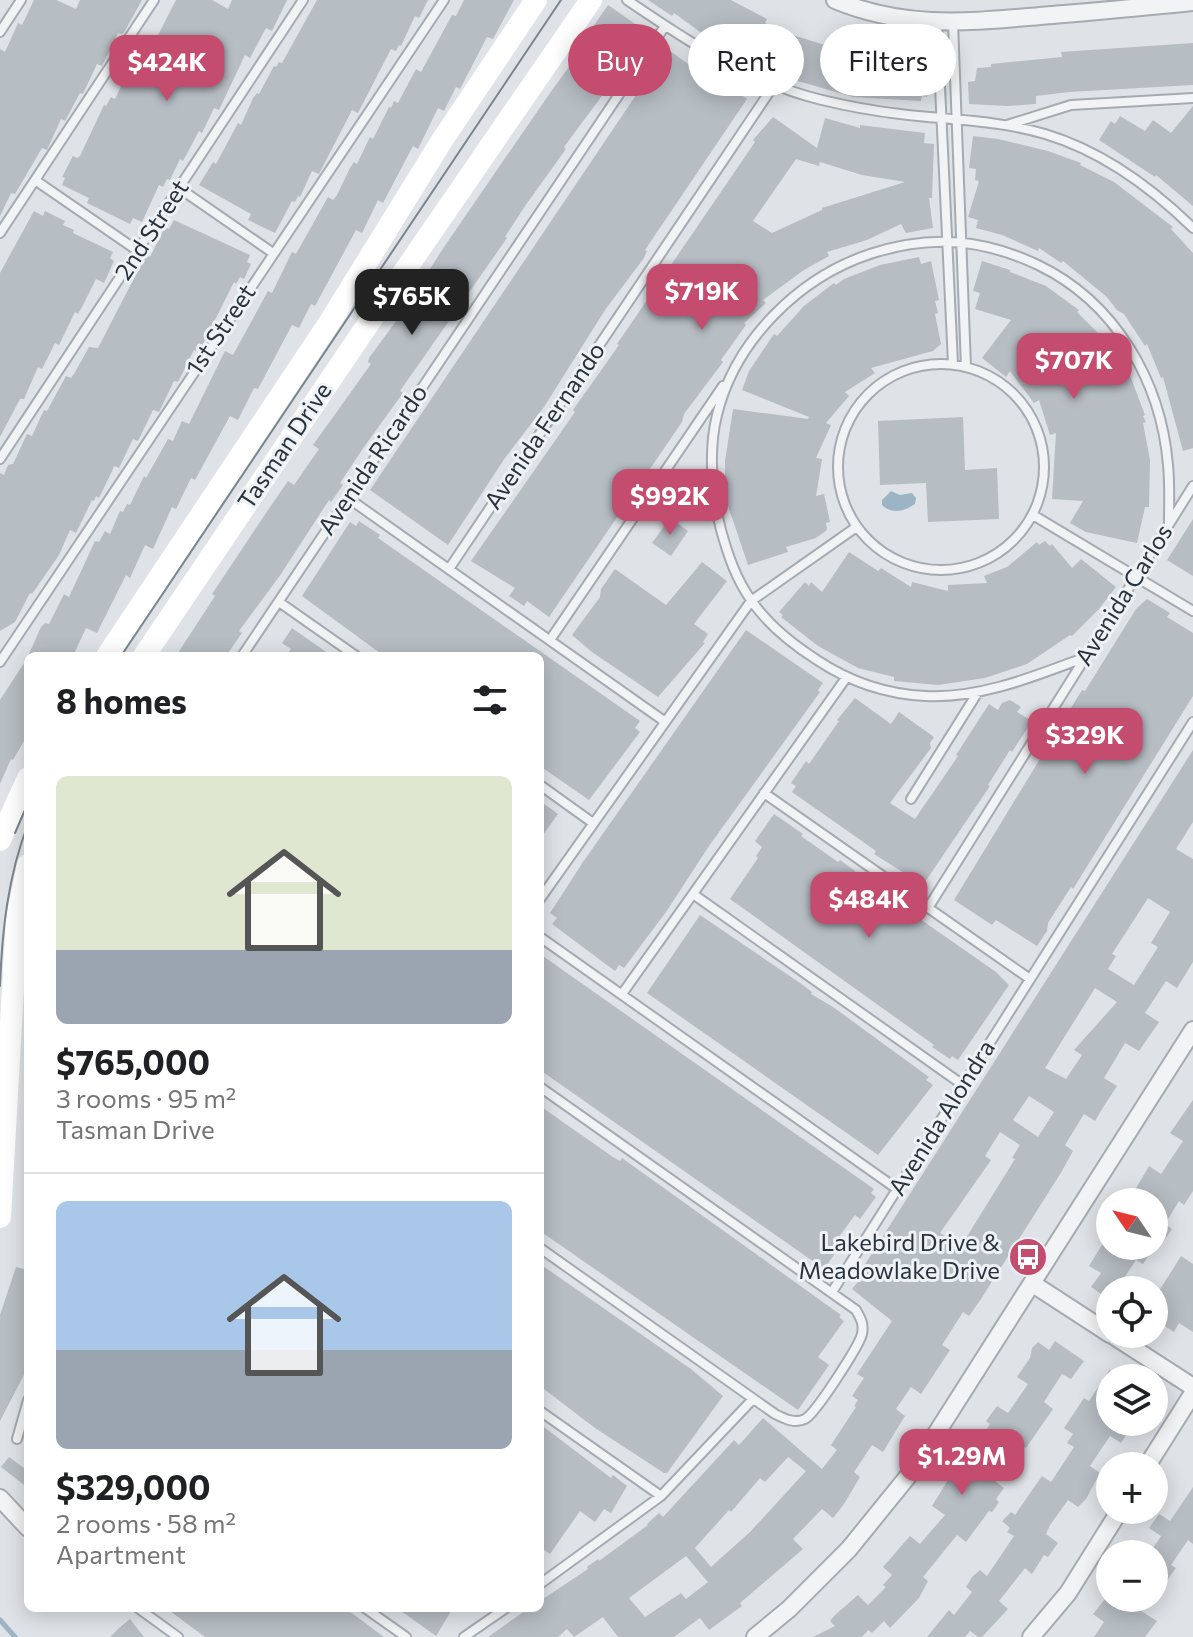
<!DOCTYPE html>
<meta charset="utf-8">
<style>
body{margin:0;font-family:Commissioner,sans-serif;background:#f2f2f2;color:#202124;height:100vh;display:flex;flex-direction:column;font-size:30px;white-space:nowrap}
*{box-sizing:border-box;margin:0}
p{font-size:26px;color:#757577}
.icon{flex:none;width:44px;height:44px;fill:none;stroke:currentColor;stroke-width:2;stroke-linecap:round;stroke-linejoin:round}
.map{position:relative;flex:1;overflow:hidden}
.details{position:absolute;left:24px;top:652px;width:520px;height:960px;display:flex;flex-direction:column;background:#fff;border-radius:12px;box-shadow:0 4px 20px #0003}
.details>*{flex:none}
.banner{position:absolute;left:568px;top:24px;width:504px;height:72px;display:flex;gap:16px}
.needle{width:52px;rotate:305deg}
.controls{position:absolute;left:1096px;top:1188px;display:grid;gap:16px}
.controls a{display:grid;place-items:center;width:72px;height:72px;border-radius:50%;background:#fff;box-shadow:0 4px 20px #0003;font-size:40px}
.price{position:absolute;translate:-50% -68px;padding:0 18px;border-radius:16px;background:#c44c6e;color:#fff;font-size:26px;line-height:52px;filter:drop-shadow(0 2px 4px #0008)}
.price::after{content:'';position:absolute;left:50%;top:48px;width:24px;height:18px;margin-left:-12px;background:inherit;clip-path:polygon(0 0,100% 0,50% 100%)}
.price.selected{background:#222;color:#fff}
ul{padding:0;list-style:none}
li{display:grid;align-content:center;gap:16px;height:424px;padding:0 32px}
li+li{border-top:2px solid #e0e0e0}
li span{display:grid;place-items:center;height:248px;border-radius:12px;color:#555}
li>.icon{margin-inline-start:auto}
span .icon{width:144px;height:144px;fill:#fffc;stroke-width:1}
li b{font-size:34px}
h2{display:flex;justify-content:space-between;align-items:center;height:96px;padding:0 32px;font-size:34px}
.pill{padding:0 28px;border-radius:36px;background:#fff;box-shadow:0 4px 20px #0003;font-size:28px;line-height:72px}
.pill.selected{background:#c44c6e;color:#fff}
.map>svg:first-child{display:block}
.water{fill:#9cb5c5}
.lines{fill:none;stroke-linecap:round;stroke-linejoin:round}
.stream{stroke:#9cb5c5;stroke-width:5}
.building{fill:#b6bdc3;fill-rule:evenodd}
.lane-casing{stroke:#a5abb1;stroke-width:12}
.street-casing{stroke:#a5abb1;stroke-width:20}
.lane{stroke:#f1f3f5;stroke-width:8}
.street{stroke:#f1f3f5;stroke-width:16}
.secondary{stroke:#fff;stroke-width:22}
.tram{stroke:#79858f;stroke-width:2}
.labels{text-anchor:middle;stroke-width:6;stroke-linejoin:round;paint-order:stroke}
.street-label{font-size:24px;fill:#29333d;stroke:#eef2f5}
.poi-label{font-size:24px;fill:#29333d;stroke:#eef2f5;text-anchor:end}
</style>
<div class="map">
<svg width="1193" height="1637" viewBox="0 0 1193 1637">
<rect width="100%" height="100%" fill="#dfe3e7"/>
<!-- water -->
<path class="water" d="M891,491L900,495L912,493L916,498L915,504C905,511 892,515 882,505V500Z"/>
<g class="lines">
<!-- stream -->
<path class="stream" d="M0,1620L15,1637"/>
</g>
<!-- building -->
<path class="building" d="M34,0H56L76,9L80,0H142L125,31L122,34L118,33L102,66L97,64L83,94L80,93L65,121L61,119L47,150L42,148L15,194L11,193L0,216V49L5,52L18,23L22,25Z
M176,0H212L228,9L232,0H287L272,31L266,28L250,58L245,55L219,110L214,108L202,133L199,131L183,161L180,159L170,180L167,179L163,187L159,185L142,222L133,218L130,224L87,203L89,198L62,185L65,178L62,177L73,156L77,158L80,156L104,105L106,106L111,97L115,99L130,67L134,70L146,44L152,47Z
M317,0H428L419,18L415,16L401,46L399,45L396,51L391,49L358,113L352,110L319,174L312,171L300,197L298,196L295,202L292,201L275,233L248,220L251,214L199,185L213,162L216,164L238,123L241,125L253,98L257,93L259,94L274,66L276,67L279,62L282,63Z
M464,0H514L493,39L487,37L460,89L456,87L444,111L438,108L418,149L413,146L383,203L378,200L362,233L356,230L315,306L311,304L299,328L292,325L258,389L254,388L238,420L230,416L195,480L191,478L176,509L172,507L153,549L145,545L130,578L126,575L97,633L86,628L73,656H28L41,627L45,623L49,624L64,594L69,597L95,541L99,542L105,531L110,534L120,511L123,512L127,504L130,505L144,476L146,478L168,439L173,441L182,421L189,424L225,351L233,355L268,291L272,293L292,252L296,254L328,197L333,200L337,195L350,168L354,162L357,164L370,137L373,139L389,107L391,108L394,101L398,103L416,69L421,72L452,15L456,16Z
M648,0H731L767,19L765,23L786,33L864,57L896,62V67L925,70L924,73L929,74L927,97L922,96L921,101L853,97L791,79L756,65L757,63L717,44L674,13L672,16Z
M608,5L644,30L604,87L607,89L564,147L566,149L525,206L505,237L507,238L400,391L403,393L364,447L340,483L343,485L331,502L329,500L281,574L239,631L242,633L226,656H176L215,596L212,594L270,507L288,481L294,485L319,449L313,445L371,364L368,362L369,358L427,279L425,277L444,247L550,93L571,64L575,67L590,44L584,40Z
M1193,43V85L1069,92L1036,96V104L1007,106L969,104L968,82L975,81L977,68L991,67V64L1062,57L1061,52Z
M667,49L708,78L711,73L747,99L645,250L647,251L644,258L605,310L544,407L505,458L448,545L370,490Z
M1193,106V206L1156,175L1155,177L1099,140L1111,121L1115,124L1120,116L1145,131L1153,120L1171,133Z
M773,117L817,148L825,118L860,128V125L925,133L924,143L934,144L932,198H929L933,228L906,233L901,224L867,240L827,252L829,256L804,270L763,300L766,303L744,323L746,325L721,360L723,362L684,414L682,422L549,617L527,601L524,606L509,596L515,588L471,561L575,412L573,410L619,345L617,344L755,142L753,140ZM796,159L819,166L820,162L862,175L905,182L822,208V210L772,233L753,221Z
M973,136L998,139L1048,151L1081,163L1080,165L1114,182L1173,227L1171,229L1193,253V448L1183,451L1163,377L1161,378L1147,344L1145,346L1124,314L1117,310L1107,297L1063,261L1061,263L1039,248L1038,251L1002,235L976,228L978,220L968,217L979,181L975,180L976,169L969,168Z
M34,211L43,216L45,211L65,221L63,225L74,230L73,233L113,252L110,258L114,261L104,283L96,279L82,307L78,314L75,312L59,345L55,343L42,369L38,367L24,399H20L0,437V273Z
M174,220L250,255L247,262L251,264L244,279L240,277L236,284L234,282L199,352L194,350L178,382L174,381L159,412L153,410L138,441L133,439L119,468L114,466L113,469L99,498L96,496L94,501L92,500L76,533L70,530L59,555L32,594L30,593L15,622L0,631V473L4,475L8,465L13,464L27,434L32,436L44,410L47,411L66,376L71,378L74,374L89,347L98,348L146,255L150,257L165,227L169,229Z
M919,257L921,264L931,261L939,300L935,301L938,313L935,314L941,344L933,351L871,368L875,373L845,392L849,396L826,423L831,425L816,458L822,459L816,496L824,494L830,522L826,523L827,530L816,538L786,547L788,552L748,565L725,497V461L733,409L808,419L809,417L742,390L749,371L774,334L777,336L804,306L834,283L836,285L844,279L880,265Z
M982,261L1010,270V272L1046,286L1079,310L1077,312L1109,344L1131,378L1145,415L1143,416L1146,422L1143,423L1150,460L1149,507H1145L1137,543L1086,532L1070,523L1083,501L1052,499L1056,433L1050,435L1039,400L1034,403L1010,371L1006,377L982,358L1011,320L975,309L980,293L973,291Z
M963,417L965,470L997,468L999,519L928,522L926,483L880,485L878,421Z
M670,518L688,531L671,556L652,543Z
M1193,519V576L1167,560Z
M359,521L380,535L378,538L640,721L635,728L640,732L589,800L540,766V656H384L302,596L350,522L356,526Z
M1045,541L1050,546L1052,544L1072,568L1081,559L1116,587L1099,609L1072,636L1070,635L1027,664L985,678L938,685L894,681V677L858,668L818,646L781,617L783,615L779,612L805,582L809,586L811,582L822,592L849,552L878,571L881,568L911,587L912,582L948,591V585L987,583L984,576L1007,567L1037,542L1039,545Z
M702,562L727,581L694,624L708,634L703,642L705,643L658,697L592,652L572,635L600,597L601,589L615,569L666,605Z
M1147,599L1170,613L1167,617L1193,633V696L1073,889L1071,887L1048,923L1047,931L1037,946L996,920L992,925L954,900L1082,690L1085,691L1136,609Z
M292,628L332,656H286L291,649L282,643Z
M746,630L823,683L818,690L820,692L709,846L666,912L624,968L619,965L615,971L552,924L557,918L550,913L583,862Z
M28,657V734L13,760L11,759L0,784V700Z
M855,698L891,724L899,712L934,737L930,743L931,748L890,803L915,819L958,756L956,755L989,704L998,710L1002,703L1010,700L1021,707L1017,712L1032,721L1012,752L1010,750L988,785L990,786L923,885L874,854L876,851L792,792L796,786L791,783L806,761L809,764L839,721L837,720Z
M1193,750V822L1176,849L1193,859V962L1177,988L1166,981L1145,1013L1159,1022L1139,1051L1125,1043L1104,1078L1117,1086L1104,1106L1095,1121L1084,1114L1065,1145L1073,1151L1062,1171L981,1299L969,1316L963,1312L942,1345L950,1350L921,1394L911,1387L896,1409L905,1416L883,1452L872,1445L854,1472L860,1477L844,1504L833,1518L822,1509L793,1539L803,1549L740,1603L742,1606L709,1630L700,1618L674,1637H618L603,1617L574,1637L567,1629L558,1637H488L529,1608H540V1601L588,1569L587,1567L598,1559L599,1561L648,1525L647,1524L659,1513L663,1517L734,1440L739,1445L763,1418L822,1469L837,1450L831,1445L856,1407L854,1406L858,1400L852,1396L864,1378L857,1374L892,1321L852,1289L858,1282L855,1280ZM1148,898L1170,912L1151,943L1158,947L1134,985L1108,969L1116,956L1112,954ZM1095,988L1117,1002L1074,1050L1082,1055L1066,1079L1045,1068ZM1029,1096L1054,1112L1038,1137L1013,1120ZM1000,1132L1020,1145L1012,1158L1015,1159L961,1246L940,1233L991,1160L985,1156ZM788,1457L806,1471L751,1531L711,1567L695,1548L729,1510L731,1512L760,1478L765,1482ZM686,1556L708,1582L686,1599L681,1593L645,1617L629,1598Z
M540,801L558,814L540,839Z
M774,814L803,834L801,836L838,862L840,860L855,871L854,873L996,972L1009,985L958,1060L952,1056L950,1059L932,1047L934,1045L730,899L758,858L756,856L762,847L755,841Z
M700,915L800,983L812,992L811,994L833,1007L929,1077L926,1080L933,1085L878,1155L647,993Z
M540,954L874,1189L871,1193L876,1197L860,1219L855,1215L836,1241L841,1245L824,1269L540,1070Z
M1193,1100V1191L1184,1205L1179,1201L1165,1224L1172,1229L1163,1242L1156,1237L1154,1241V1202H1128L1149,1166L1161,1174L1183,1141L1170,1133Z
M540,1106L613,1157L620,1161L622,1158L841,1315L839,1317L844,1321L818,1357L829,1365L798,1410L540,1231Z
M1110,1232V1246H1155L1143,1264L1136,1260L1116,1290H1110V1300L1091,1287L1101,1273L1089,1266Z
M1181,1256L1193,1264V1332L1179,1323L1174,1332L1154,1319V1299Z
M540,1264L691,1369L723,1396L667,1473H664L595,1428L540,1386Z
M16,1267L28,1270V1367L0,1421V1315Z
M1055,1341L1084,1361L1071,1379L1062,1374L1044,1402L1053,1409L1026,1448L1020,1444L995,1481L1004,1488L996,1499L999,1502L992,1512L989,1511L966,1542L957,1535L923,1577L928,1581L919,1598L890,1628L884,1621L872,1633L868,1630L862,1637H813L835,1626L830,1621L835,1615L858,1595L868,1605L886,1587L883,1585L892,1575L883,1567L910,1536L920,1544L945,1515L932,1506L948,1480L955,1474L965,1481L988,1450L978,1443L990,1424L986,1421L997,1406L1008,1413L1028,1384L1017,1377L1030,1358L1032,1348L1038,1342L1049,1350Z
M1110,1369V1422H1123L1131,1427L1121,1443L1110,1436L1090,1466L1100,1473L1086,1499L1078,1507L1068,1500L1050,1525L1046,1534L1058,1543L1048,1557L1044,1555L1032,1574L1025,1568L999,1601L1008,1609L982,1637H978L970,1631L965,1637H927L949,1610L954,1615L972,1592L966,1587L972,1577L980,1570L987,1576L1014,1536L1007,1532L1010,1528L1002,1521L1011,1512L1015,1515L1042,1476L1051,1482L1074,1447L1067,1443L1073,1434L1064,1428L1084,1398L1089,1401Z
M540,1424L611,1478L613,1475L627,1486L611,1513L604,1509L595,1522L580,1511L550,1554L540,1547Z
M9,1457L28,1471V1488L1,1467Z
M1193,1487V1544L1188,1540L1171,1565L1176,1568L1166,1582L1162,1580L1154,1592V1554H1149L1161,1536L1149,1528L1159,1514L1170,1521Z
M1106,1598H1150L1141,1611L1157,1621L1145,1637H1094L1104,1622L1093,1614Z
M166,1608H345L384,1637H205Z
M397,1608H453L436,1636Z
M130,1619L144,1637H110L119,1628Z"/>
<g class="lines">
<defs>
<path id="lane" d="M627,0C687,41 750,83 822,100C847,106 874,111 900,114C948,120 998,120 1045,134C1102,151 1151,187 1193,228
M937,23L953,364
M953,23L966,367
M0,32L21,0
M1007,125L1071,105L1193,98
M35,180L138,251
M179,188L273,253
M0,233L154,0
M838 467a103 103 0 1 1 206 0a103 103 0 1 1-206 0Z
M0,459L303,0
M348,498L664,721
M1033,515L1193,611
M449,569L774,85
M279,602L356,656
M550,640L723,386
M242,656L665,26
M1086,657C1035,676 980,699 925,696C885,694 850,682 817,660C792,644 768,625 751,600C736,579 728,555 721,530C712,494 708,451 717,415C735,341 798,278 870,254C929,235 981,238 1038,265C1115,302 1161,381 1168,465C1170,484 1169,504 1169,523
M0,662L444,0
M540,785L593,823
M764,793L1030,979
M911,799L978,692
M693,894L963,1085
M540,899L751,601L855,528
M928,908L1193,486
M540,937L897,1189
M622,994L846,678
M540,1087L856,1310C861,1319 864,1324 862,1334C859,1346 816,1413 805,1419C795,1424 785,1419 775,1414L540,1248
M832,1292L1193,722
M540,1411L661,1496
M17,1439L28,1400
M540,1584L661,1496L753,1399
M138,1608L178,1637
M365,1608L406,1637
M464,1637L506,1608"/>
<path id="street" d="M835,0C910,31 975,21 1053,15C1099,11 1146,7 1193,2
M1033,1284L1110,1334
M1111,1334L1193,1387
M1147,1466L1193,1393
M0,1498L28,1528
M755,1637L789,1609L849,1549L913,1470L1193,1030
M1031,1637L1068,1593L1120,1510"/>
</defs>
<!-- lane casing -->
<use href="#lane" class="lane-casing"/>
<!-- street casing -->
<use href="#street" class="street-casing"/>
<!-- lane -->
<use href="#lane" class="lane"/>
<!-- street -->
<use href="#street" class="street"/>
<!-- secondary -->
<path class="secondary" d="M107,656L331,320L441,142L536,0
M144,656L364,330L591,0
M0,840L28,778
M0,1217L17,918L28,865"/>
<!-- tram -->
<path class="tram" d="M121,656L561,0
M15,833L28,803
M0,986C2,930 8,876 28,824"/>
</g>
<!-- icons -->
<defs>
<symbol id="bus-disc" viewBox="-11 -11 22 22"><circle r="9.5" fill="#c44c6e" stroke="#eef2f5"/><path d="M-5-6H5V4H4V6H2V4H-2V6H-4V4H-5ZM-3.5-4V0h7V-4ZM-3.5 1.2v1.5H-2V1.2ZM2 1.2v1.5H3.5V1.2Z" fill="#fff"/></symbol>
</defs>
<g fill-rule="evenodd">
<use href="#bus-disc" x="1006" y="1235" width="44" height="44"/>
</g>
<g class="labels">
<!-- street labels -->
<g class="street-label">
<text transform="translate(152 230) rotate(-57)" y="8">2nd Street</text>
<text transform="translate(221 330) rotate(-56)" y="8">1st Street</text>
<text transform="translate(545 426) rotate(-56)" y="8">Avenida Fernando</text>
<text transform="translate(285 446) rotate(-56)" y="8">Tasman Drive</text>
<text transform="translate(373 460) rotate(-56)" y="8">Avenida Ricardo</text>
<text transform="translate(1124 595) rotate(-58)" y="8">Avenida Carlos</text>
<text transform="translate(942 1118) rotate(-58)" y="8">Avenida Alondra</text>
</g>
<!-- poi labels -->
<g class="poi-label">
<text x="1000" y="1251">Lakebird Drive &amp;<tspan x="1000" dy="28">Meadowlake Drive</tspan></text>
</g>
</g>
</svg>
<div class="controls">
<a><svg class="needle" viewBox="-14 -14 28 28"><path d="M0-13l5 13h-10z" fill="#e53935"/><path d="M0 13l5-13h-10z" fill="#757577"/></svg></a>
<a><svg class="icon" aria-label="locate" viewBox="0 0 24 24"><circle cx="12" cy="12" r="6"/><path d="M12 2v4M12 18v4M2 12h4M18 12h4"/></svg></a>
<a><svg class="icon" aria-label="layers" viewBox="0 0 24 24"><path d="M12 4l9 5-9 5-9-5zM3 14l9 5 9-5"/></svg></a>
<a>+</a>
<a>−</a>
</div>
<b class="price" style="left:167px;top:103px">$424K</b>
<b class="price" style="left:702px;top:332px">$719K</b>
<b class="price selected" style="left:412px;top:337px">$765K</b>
<b class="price" style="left:1074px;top:401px">$707K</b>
<b class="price" style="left:670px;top:537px">$992K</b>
<b class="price" style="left:1085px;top:776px">$329K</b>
<b class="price" style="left:869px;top:940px">$484K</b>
<b class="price" style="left:962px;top:1497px">$1.29M</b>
<div class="banner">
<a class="pill selected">Buy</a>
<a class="pill">Rent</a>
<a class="pill">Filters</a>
</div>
<section class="details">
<h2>8 homes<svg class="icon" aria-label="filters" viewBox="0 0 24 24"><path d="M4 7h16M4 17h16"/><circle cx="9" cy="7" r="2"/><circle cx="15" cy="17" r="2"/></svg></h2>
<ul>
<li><span style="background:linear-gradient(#dfe7d0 70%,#9aa5b1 0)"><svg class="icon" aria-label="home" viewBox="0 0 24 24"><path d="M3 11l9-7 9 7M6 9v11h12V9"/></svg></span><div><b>$765,000</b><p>3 rooms · 95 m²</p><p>Tasman Drive</p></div></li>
<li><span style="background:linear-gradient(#a9c7e8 60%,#9aa5b1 0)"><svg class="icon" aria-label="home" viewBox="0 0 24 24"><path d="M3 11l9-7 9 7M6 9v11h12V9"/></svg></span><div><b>$329,000</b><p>2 rooms · 58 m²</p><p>Apartment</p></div></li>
</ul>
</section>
</div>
